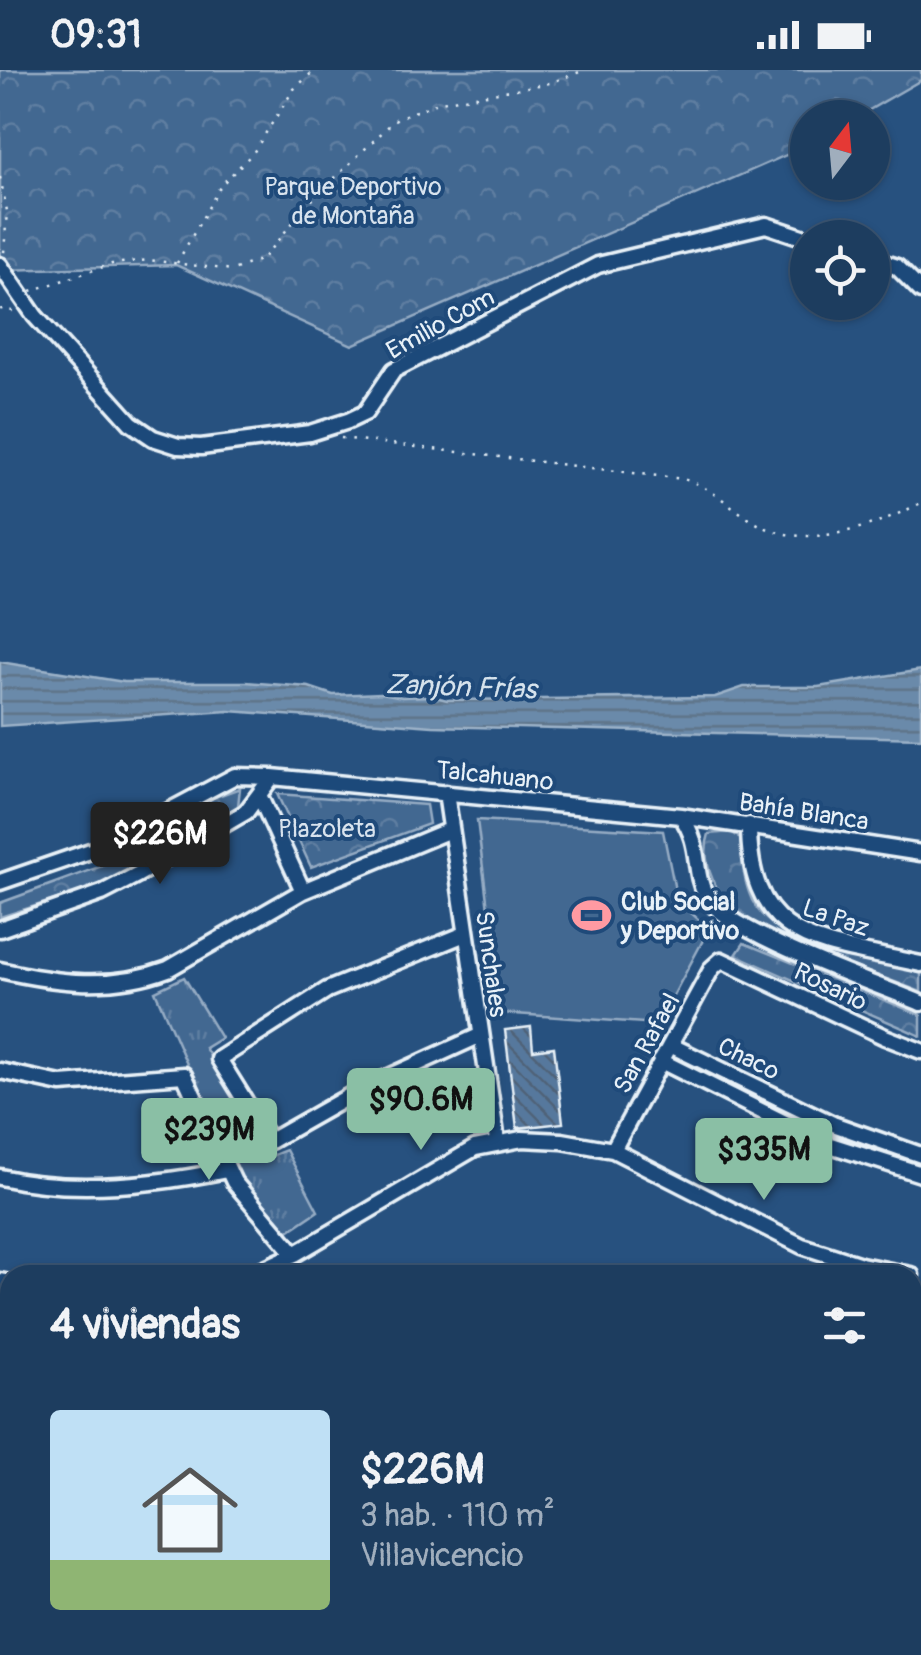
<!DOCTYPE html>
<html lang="es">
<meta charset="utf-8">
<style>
body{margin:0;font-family:Pangolin,sans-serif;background:#2a4868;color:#f1f3f6;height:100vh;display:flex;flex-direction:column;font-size:38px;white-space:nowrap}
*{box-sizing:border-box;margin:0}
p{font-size:32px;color:#a0aebd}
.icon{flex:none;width:55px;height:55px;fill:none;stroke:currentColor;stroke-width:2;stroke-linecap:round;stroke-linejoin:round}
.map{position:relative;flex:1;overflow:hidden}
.side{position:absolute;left:0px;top:1195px;width:922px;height:390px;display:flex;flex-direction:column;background:#1d3d5f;border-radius:30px 30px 0 0;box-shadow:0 2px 8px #0004,0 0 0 2px #3b5674}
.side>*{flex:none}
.needle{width:65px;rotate:16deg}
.buttons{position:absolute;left:790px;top:30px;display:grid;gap:20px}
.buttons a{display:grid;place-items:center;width:100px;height:100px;border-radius:50%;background:#1d3d5f;box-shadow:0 2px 8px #0004,0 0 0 2px #3b5674;font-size:50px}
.price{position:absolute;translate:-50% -85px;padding:0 22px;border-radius:10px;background:#8abfa5;color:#111;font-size:32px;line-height:65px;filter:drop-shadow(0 2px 5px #0008)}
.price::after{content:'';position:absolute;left:50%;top:60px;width:30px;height:22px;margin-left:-15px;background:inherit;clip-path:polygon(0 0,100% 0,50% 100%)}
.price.on{background:#222;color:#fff}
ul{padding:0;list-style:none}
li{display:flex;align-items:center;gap:30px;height:250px;padding:0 50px}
li span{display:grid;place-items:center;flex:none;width:280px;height:200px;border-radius:10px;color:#555}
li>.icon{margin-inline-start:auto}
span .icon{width:120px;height:120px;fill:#fffc;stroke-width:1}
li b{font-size:42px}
h2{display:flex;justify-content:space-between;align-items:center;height:120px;padding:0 50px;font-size:42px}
.status{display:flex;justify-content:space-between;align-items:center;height:70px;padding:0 50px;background:#1d3d5f;direction:ltr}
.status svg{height:28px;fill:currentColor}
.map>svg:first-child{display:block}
.grass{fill:url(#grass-tufts);stroke:#96acc4;stroke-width:2.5}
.park{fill:url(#park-crowns);stroke:#96acc4;stroke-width:2.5}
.garden{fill:#436891;stroke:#96acc4;stroke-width:2.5}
.water{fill:url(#water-rules);stroke:#9db3c9;stroke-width:2.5}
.building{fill:url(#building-back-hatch);stroke:#e8f1f8;stroke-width:2.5}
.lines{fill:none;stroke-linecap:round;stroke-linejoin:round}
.minor-casing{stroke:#e8f1f8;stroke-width:21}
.path{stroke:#e8f1f8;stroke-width:2.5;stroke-dasharray:2.5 8;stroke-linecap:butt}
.minor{stroke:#1f4a7a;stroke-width:14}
.labels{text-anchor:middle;stroke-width:8;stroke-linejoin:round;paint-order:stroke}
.park-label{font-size:25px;fill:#d8e3ee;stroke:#1f4a7a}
.street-label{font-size:25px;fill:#e8f1f8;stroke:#1f4a7a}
.poi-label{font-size:25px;font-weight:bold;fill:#e8f1f8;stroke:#1f4a7a;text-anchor:start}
.water-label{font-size:28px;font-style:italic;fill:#d5e2ec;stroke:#1f4a7a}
</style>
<div class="status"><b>09:31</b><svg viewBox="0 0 49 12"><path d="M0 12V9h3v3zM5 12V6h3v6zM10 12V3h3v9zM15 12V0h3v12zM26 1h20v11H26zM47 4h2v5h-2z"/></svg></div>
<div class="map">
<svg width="921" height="1585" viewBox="0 0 921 1585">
<defs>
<pattern id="grass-tufts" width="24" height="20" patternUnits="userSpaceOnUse" patternTransform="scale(2.5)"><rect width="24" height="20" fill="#436891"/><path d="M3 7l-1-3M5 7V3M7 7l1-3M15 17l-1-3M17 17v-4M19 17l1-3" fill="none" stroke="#5e7ea1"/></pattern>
<pattern id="park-crowns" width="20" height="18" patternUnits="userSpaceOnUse" patternTransform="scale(2.5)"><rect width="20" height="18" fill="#436891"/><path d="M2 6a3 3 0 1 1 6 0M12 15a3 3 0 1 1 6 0" fill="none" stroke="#5e7ea1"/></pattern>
<pattern id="water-rules" width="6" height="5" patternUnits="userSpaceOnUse" patternTransform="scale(2.5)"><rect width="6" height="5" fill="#6b8aaa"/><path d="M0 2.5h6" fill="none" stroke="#5e7388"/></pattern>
<pattern id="building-back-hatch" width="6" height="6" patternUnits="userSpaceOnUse" patternTransform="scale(2.5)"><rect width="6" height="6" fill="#57789d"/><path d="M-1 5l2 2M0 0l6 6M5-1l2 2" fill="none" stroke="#4f6278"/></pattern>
</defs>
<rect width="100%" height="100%" fill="#27517f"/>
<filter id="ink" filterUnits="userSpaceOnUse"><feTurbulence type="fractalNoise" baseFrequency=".01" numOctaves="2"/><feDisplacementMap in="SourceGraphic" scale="20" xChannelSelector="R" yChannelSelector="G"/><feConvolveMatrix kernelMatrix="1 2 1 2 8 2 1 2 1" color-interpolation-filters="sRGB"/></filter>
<g filter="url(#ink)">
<!-- grass -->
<path class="grass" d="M184,907L221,968L205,978L271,1086L286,1080L318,1141L284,1164L234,1102L155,921Z
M913,1480H921V1562L913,1561Z"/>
<!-- park -->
<path class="park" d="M0,0H921V10L857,47L808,48L807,76L352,275L176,195L3,200L0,193Z
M240,718L238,736L112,812L0,847V833L102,796L212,728Z
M277,724L426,735L429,754L311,797Z
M731,762L740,768C742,789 743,811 752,830C775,879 873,891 921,903V922C869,901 769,871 730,835C712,818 701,787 709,764Z
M744,873L921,945V966L736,885Z"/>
<!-- garden -->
<path class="garden" d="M477,750L663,761L677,830L709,859L658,954L501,943Z"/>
<!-- water -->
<path class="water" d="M0,592L124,612H246L309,617L333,625L382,623L402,627L432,626L447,630L715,627L744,617H818L921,600V668L433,656L229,641L0,656Z"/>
<!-- building -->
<path class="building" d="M531,957L533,980L554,977L563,1053L517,1058L505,960Z"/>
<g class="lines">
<defs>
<path id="minor" d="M872,189L897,197L921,221
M0,195L35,246L131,353L153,368L178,376L201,377L310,363L348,351L365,343L394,300L598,195L766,155L808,169
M446,723L497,1071
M259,725L303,821
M681,746C702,775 692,800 706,826C727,863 877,914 921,933
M749,755C749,877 824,872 921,894
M0,812L99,778L235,706L272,707L681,746L921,783
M0,859L102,823L137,805L246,742L272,707
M465,864L327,920L219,989L270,1071L360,1020L479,966
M0,900C57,913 112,920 168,899L303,821L450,760
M670,975L833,1054L921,1085
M661,991L827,1074L921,1104
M0,1001L61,1014L184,1005L234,1112L295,1184
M613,1080L712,898L721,890L885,967L921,981
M0,1107C73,1124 154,1115 227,1100
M250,1205L295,1184L475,1078L522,1069L562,1071L613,1080L802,1176L861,1195L911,1205
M0,1211L10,1213
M912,1365H921
M912,1464H921
M912,1570L921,1572
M406,1575L446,1585"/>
</defs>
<!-- minor casing -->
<use href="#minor" class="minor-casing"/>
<!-- path -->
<path class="path" d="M0,107L7,141L4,183
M177,193L221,115L253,83L294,19L315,0
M31,221L112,194L148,190L233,200L262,189L312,130L397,48L441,32L550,13L585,0
M0,239L13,241
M341,368L683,409C712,417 731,438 756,453C807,482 873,457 921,433
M0,1393L10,1386
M0,1575L10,1574
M114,1575L127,1585"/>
<!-- minor -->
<use href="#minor" class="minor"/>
</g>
</g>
<!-- icons -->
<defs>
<symbol id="stadium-bare" viewBox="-9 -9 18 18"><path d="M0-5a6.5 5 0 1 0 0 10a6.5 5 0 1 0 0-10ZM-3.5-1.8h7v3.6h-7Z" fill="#ff9aa2" stroke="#1f4a7a" stroke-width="2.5" paint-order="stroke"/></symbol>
</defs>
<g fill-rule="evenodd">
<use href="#stadium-bare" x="564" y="818" width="55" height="55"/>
</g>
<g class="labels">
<!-- park labels -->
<g class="park-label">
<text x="353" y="125">Parque Deportivo<tspan x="353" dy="29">de Montaña</tspan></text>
<text x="327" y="767">Plazoleta</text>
</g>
<!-- street labels -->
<g class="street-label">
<text transform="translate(440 253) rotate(-29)" y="9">Emilio Com</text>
<text transform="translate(495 705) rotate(6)" y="9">Talcahuano</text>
<text transform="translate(804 741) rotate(9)" y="9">Bahía Blanca</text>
<text transform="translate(836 847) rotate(19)" y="9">La Paz</text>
<text transform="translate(492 894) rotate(82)" y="9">Sunchales</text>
<text transform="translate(831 916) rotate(26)" y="9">Rosario</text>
<text transform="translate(646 973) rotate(-61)" y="9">San Rafael</text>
<text transform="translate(749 988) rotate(26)" y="9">Chaco</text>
</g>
<!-- poi labels -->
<g class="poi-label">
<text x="621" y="840">Club Social<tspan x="621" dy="29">y Deportivo</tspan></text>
</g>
<!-- water labels -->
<g class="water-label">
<text transform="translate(461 616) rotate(2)" y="10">Zanjón Frías</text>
</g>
</g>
</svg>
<div class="buttons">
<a><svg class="needle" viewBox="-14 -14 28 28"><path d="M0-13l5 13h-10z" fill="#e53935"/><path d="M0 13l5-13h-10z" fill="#a0aebd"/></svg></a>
<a><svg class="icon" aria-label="locate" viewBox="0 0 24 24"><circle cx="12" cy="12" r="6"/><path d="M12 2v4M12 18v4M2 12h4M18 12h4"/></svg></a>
</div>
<b class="price on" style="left:160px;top:817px">$226M</b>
<b class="price" style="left:421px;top:1083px">$90.6M</b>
<b class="price" style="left:209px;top:1113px">$239M</b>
<b class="price" style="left:764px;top:1133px">$335M</b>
<section class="side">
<h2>4 viviendas<svg class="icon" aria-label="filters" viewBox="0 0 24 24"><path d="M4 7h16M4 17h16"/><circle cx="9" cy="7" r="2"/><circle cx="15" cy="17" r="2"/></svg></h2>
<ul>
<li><span style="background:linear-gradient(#bfe0f5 75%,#8fb573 0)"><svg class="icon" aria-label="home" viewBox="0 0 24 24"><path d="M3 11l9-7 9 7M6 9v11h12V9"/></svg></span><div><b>$226M</b><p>3 hab. · 110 m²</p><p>Villavicencio</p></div></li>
</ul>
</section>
</div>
